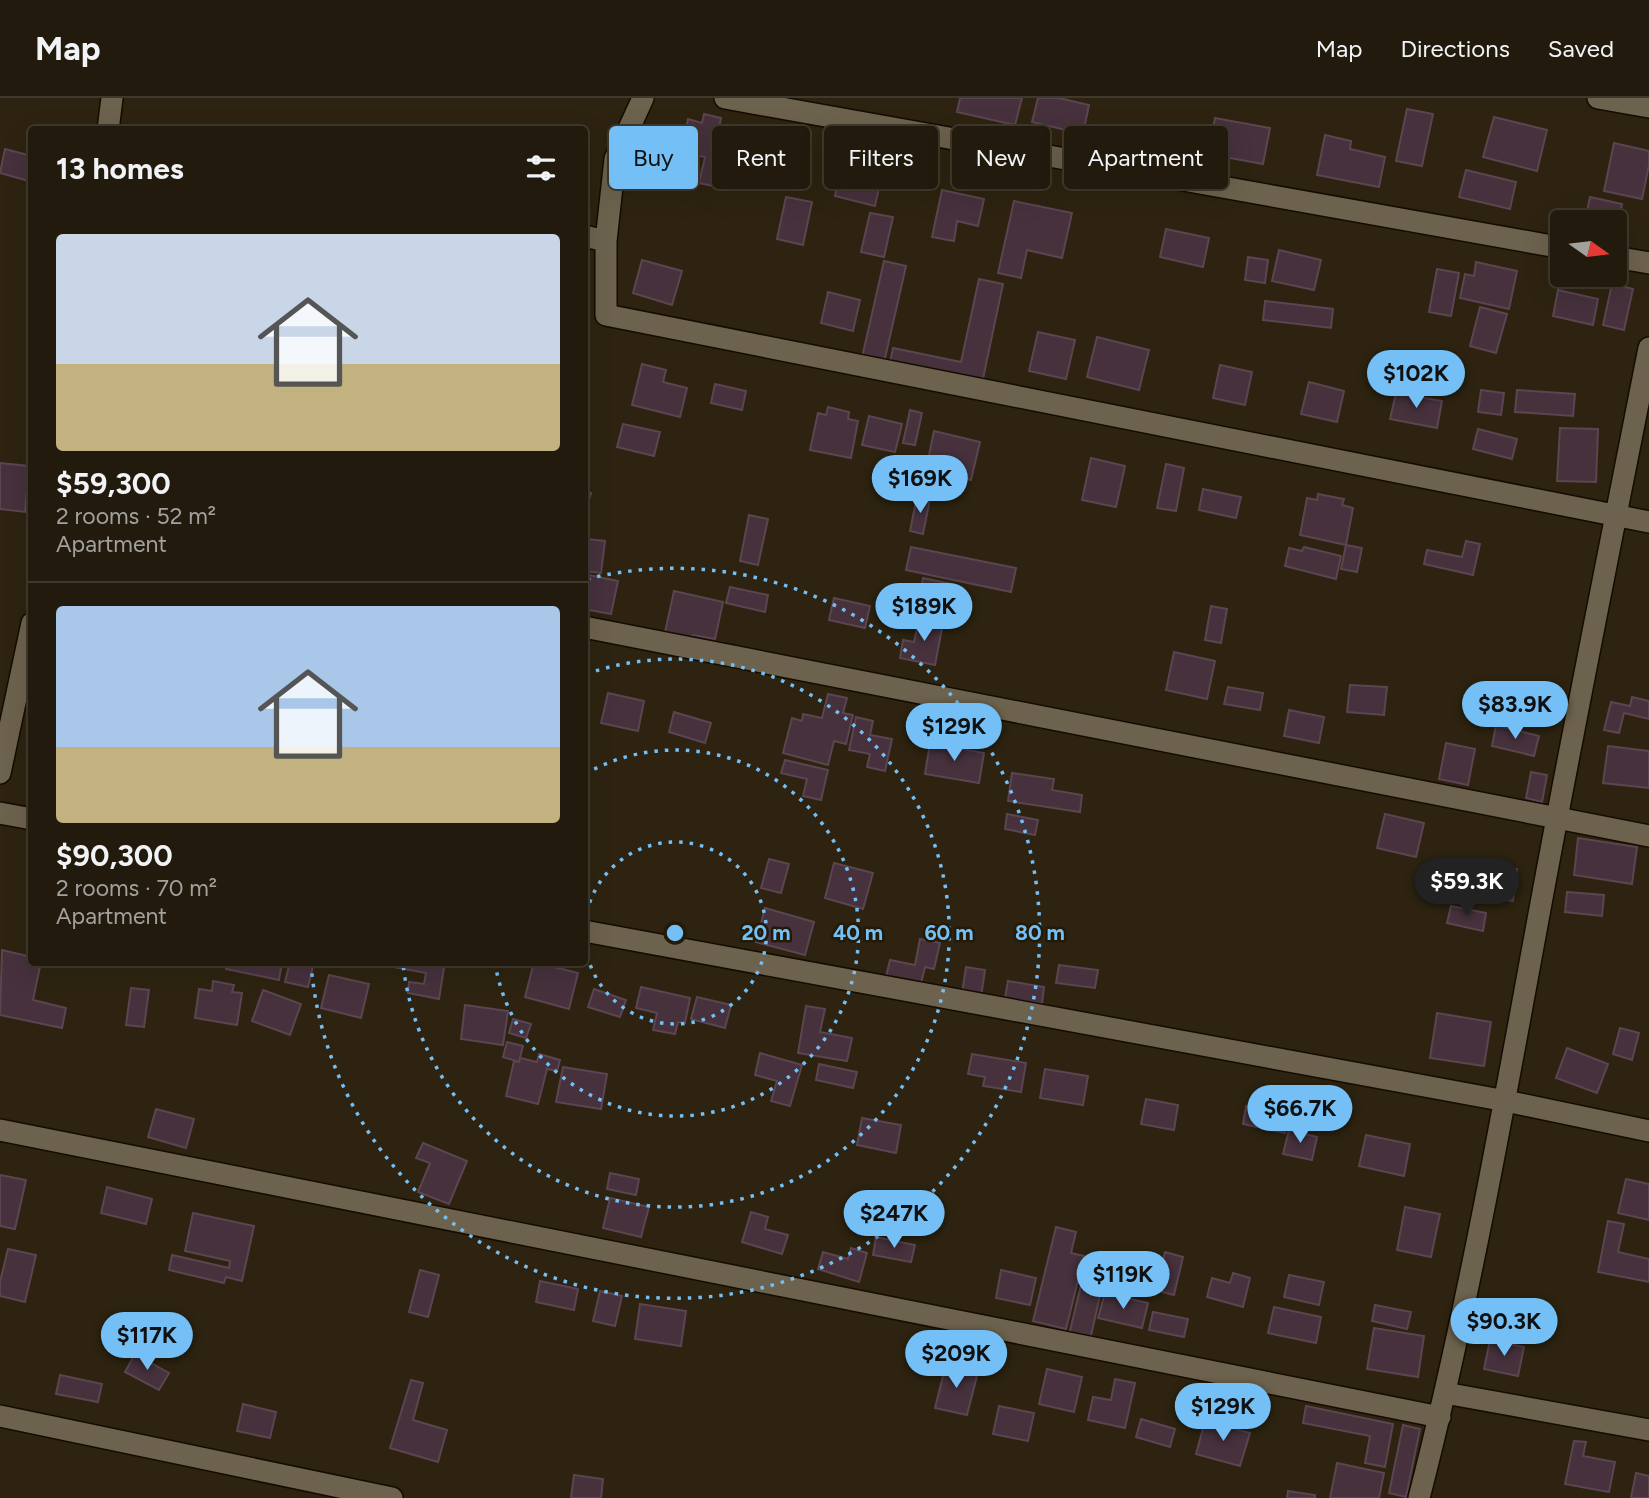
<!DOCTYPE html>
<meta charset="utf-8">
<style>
body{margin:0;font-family:Figtree,sans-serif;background:#2e271a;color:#f1f3f6;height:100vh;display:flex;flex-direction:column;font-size:26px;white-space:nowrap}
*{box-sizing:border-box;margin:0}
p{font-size:23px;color:#a2a19d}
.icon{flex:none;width:38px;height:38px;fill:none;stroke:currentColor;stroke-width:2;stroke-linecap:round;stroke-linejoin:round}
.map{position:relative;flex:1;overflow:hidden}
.drawer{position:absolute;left:28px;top:28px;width:560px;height:840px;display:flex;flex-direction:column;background:#221a0c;border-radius:7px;box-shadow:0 7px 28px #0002,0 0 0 2px #3f382d}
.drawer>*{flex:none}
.hud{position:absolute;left:609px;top:28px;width:665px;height:63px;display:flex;gap:14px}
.needle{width:46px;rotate:104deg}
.controls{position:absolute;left:1550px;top:112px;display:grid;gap:14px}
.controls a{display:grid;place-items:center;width:77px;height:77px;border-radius:7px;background:#221a0c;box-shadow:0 7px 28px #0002,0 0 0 2px #3f382d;font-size:35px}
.price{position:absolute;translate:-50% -60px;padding:0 16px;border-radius:24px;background:#74c0f6;color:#111;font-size:23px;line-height:46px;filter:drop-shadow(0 2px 4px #0008)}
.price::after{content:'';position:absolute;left:50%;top:42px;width:21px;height:16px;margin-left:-10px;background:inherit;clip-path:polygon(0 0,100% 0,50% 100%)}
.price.current{background:#222;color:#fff}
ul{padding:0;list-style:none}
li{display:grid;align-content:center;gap:14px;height:371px;padding:0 28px}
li+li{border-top:2px solid #3f382d}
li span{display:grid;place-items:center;height:217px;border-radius:7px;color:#555}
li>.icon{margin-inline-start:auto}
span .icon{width:126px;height:126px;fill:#fffc;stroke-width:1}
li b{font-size:30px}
h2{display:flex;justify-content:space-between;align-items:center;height:84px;padding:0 28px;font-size:30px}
.pill{padding:0 24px;border-radius:7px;background:#221a0c;box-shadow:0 7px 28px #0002,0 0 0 2px #3f382d;font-size:24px;line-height:63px}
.pill.current{background:#74c0f6;color:#111}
header{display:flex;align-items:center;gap:42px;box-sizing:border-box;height:98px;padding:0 35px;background:#221a0c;border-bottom:2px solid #3f382d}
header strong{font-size:33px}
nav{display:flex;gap:38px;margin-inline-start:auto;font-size:24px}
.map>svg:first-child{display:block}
.building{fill:#46313c;stroke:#5b4551;stroke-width:2}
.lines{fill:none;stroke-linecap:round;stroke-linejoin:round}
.street-casing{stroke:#150c00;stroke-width:24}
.street{stroke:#6d624d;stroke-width:21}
.ring{fill:none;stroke:#74c0f6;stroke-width:3.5;stroke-dasharray:3.5 7}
.centre{fill:#74c0f6;stroke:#231a07;stroke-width:3.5}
.ring-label{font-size:21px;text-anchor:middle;font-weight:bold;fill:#74c0f6;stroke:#231a07;stroke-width:5;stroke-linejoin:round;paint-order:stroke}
</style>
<header>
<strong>Map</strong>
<nav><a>Map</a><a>Directions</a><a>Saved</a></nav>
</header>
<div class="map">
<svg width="1649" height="1400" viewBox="0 0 1649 1400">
<rect width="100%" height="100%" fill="#2d2310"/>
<!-- building -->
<path class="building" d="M960,0H1022L1015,27L957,14Z
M1038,0H1059L1089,7L1083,36L1032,24Z
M1407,11L1433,16L1422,68L1396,63Z
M704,16L721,20L719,30L735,33L722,90L699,85L705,59L681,54L688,21L702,25Z
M1494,19L1547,32L1537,73L1483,59Z
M1215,20L1270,30L1263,66L1208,56Z
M752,37L792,47L784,82L743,71Z
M1325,37L1351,43L1350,51L1385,59L1379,89L1317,77Z
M1614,45L1649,53V67L1642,101L1604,93Z
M5,51L32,58V84L0,75Z
M842,68L882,76L875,108L835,98Z
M1466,72L1516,84L1510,111L1459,99Z
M942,92L984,101L978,128L957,123L954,143L932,139Z
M786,99L812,104L803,147L777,141Z
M1590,99L1622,106L1618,128H1615V124L1585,122Z
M1014,103L1072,115L1062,160L1027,152L1021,180L998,175Z
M870,115L893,119L884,159L861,154Z
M1166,131L1209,140L1203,169L1160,159Z
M1279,152L1321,162L1314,192L1272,183Z
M1248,159L1268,162L1265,185L1245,182Z
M642,162L682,173L672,207L633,195Z
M884,163L906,168L883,269L861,264Z
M1476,164L1517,173L1509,211L1460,200L1465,176L1474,178Z
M1437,171L1459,175L1451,218L1429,214Z
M979,181L1003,186L981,290L889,270L893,250L961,264Z
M1612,186L1633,191L1624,232L1603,227Z
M1558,192L1598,201L1593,227L1553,218Z
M828,194L860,202L853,233L821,225Z
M1265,203L1333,211L1331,230L1263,222Z
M1480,209L1507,216L1496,255L1470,248Z
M1038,234L1075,242L1066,281L1029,273Z
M1097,239L1149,252L1139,292L1087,279Z
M642,266L666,272L663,284L687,290L680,319L632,307Z
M1220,267L1252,274L1245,307L1213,300Z
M1309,284L1344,293L1337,324L1301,316Z
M715,286L746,293L742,312L711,305Z
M1481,292L1504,295L1501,317L1478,314Z
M1517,292L1575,296L1573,318L1515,314Z
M1396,295L1442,303L1437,330L1390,321Z
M828,309L849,314L848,321L858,323L851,360L810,352L818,315L826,317Z
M910,312L922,315L915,347L903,345Z
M869,318L902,326L895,354L862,347Z
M623,326L660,334L654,358L617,349Z
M1560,330L1598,331L1596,384L1557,383Z
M1478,331L1517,341L1512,361L1473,351Z
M934,333L980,344L971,382L926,372Z
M904,360L922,364L916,396L896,391Z
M1091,360L1125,368L1116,409L1082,402Z
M0,365L29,368L25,414L0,411Z
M1166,366L1184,370L1176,413L1157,410Z
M1203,391L1241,399L1236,420L1199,412Z
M584,393L591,395L584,418Z
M1318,396L1344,401L1342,407L1353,410L1346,447L1300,437L1307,400L1317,402Z
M917,398L930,401L923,436L910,433Z
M749,417L768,421L758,467L740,463Z
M587,441L605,443L601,475L584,473Z
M1466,443L1480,446L1473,477L1424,466L1427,452L1462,459Z
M1346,447L1362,450L1357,474L1341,471Z
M911,449L1016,470L1011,494L906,472Z
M1304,449L1341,458L1336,481L1285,468L1289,450L1302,453Z
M584,476L618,483L611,516L584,511Z
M923,480L952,486L948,507L931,503L929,514L917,511Z
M730,489L768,497L765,514L726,505Z
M674,493L723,504L715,541L693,537L691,544L664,539Z
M834,500L870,508L865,530L829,522Z
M1211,508L1227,511L1221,545L1205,542Z
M919,521L943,525L935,567L900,560L903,542L914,544Z
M1174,554L1215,563L1207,601L1166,592Z
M1350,587L1387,589L1384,617L1347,614Z
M1228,589L1263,595L1260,612L1224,606Z
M608,595L644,603L638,633L601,625Z
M828,596L847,600L843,615L853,617L846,646L834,643L828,667L783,655L792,620L802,623L803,616L822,620Z
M1632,599L1649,603V621L1624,615L1619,635L1604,632L1611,604L1630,608Z
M1289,612L1324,619L1319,645L1284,638Z
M674,614L711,625L705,645L669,634Z
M856,619L873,623L870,637L892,641L885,673L867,669L870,656L849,652Z
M1496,627L1539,638L1534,658L1492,648Z
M930,645L984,655L979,685L925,676Z
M1446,645L1475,651L1468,687L1439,681Z
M1608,648L1649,653V690L1603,685Z
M785,662L828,672L821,702L803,698L807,681L781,675Z
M1531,674L1547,677L1542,704L1526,700Z
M1012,675L1054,681L1052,692L1082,697L1080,714L1008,703Z
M1007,716L1038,722L1035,737L1005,731Z
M1385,716L1424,725L1416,759L1377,750Z
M1578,740L1637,749L1632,786L1574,777Z
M769,761L789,766L781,795L761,790Z
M834,765L873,775L863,811L825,800Z
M1467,765L1517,771L1513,803L1463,796Z
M1567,794L1604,797L1602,818L1565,814Z
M1451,808L1486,815L1483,833L1447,825Z
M765,810L814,824L805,857L756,844Z
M920,841L940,845L934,871L925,869L920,890L885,883L890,862L915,867Z
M2,852L32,859V864H41L33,902L66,910L62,930L0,917Z
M227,864H282L279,882L226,871Z
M290,864H314L308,889L285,884Z
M388,864H445L439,901L408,895L409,884L424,886L426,875L388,868Z
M534,864L578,875L569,911L525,899Z
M1059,867L1098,872L1095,890L1056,885Z
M966,869L985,872L981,899L962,895Z
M329,877L369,886L361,920L321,910Z
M213,883L234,887L232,894L242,895L237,927L195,920L199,891L212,893Z
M1008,883L1044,889L1042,906L1005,900Z
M641,889L690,900L685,925L678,924L675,936L653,932L657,915L636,910Z
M131,890L149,892L144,929L126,927Z
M594,891L626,902L620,919L588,909Z
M263,892L301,906L290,937L252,923Z
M697,899L731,907L725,930L691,921Z
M465,907L508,913L503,947L461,941Z
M806,908L825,911L820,934L852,940L847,963L798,955Z
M1437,915L1491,924L1484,968L1430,960Z
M513,921L531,926L526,940L509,935Z
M1620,930L1639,935L1632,962L1613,956Z
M507,944L523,948L519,964L503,959Z
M1567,950L1608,966L1597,995L1556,980Z
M760,955L802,967L790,1008L771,1003L777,983L755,977Z
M539,956L560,962L557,973L547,971L538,1006L506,998L514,963L519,964L520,960L537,964Z
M972,956L1026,965L1021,994L983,988L985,979L968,976Z
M819,966L857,974L853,990L816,982Z
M563,969L607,976L601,1011L556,1004Z
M1045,971L1088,978L1083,1007L1040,1000Z
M1146,1001L1178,1007L1174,1032L1141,1026Z
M1246,1008L1288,1017L1285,1035L1243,1026Z
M156,1011L194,1021L186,1050L148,1039Z
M862,1020L901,1027L896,1055L857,1047Z
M1289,1032L1317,1039L1312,1062L1283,1056Z
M1366,1037L1410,1046L1404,1078L1359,1068Z
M423,1045L467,1063L449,1106L418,1094L430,1065L416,1060Z
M610,1075L639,1081L636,1097L607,1091Z
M0,1077L26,1082L15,1131L0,1128Z
M1626,1081L1649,1086V1122L1618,1115Z
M107,1089L152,1101L146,1126L101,1115Z
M610,1100L649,1109L641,1139L603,1130Z
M1405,1109L1440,1116L1431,1159L1397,1152Z
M872,1112L903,1116L900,1135L869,1130Z
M751,1114L768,1119L765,1131L788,1137L782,1156L742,1144Z
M193,1115L254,1128L242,1183L226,1179L224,1185L169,1172L172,1157L229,1170L230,1163L185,1153Z
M1608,1123L1624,1126L1618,1154L1649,1161V1184L1598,1174Z
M1056,1129L1076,1134L1071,1155L1084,1158L1066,1231L1033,1223Z
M876,1139L915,1147L911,1164L873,1157Z
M851,1150L867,1155L859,1184L818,1171L823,1154L848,1161Z
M8,1151L36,1157L25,1204L0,1198V1184Z
M1165,1154L1183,1159L1174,1197L1155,1192Z
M1086,1166L1106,1171L1090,1242L1069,1237Z
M420,1172L439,1177L428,1219L409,1214Z
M1001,1172L1036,1180L1030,1207L996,1200Z
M1233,1175L1250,1180L1243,1209L1207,1199L1212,1180L1230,1185Z
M1289,1177L1324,1184L1319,1207L1284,1199Z
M540,1183L578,1191L574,1212L536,1204Z
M600,1193L622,1198L615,1228L593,1223Z
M1105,1195L1148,1205L1142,1230L1098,1220Z
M640,1206L686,1213L681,1248L635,1241Z
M1375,1207L1411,1214L1407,1231L1372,1223Z
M1274,1209L1321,1219L1316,1245L1268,1235Z
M1153,1214L1188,1221L1184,1239L1149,1232Z
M1374,1230L1424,1238L1418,1279L1367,1271Z
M1490,1242L1524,1249L1518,1278L1484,1271Z
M135,1256L169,1275L159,1292L125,1274Z
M946,1266L978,1274L967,1317L935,1310Z
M1047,1271L1082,1279L1074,1314L1039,1306Z
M60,1277L102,1286L98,1304L56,1296Z
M1115,1281L1135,1285L1125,1330L1088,1322L1093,1299L1111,1302Z
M411,1282L423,1285L413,1322L447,1332L438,1364L390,1350Z
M243,1306L276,1314L270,1340L237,1333Z
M999,1308L1034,1315L1028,1343L993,1336Z
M1306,1308L1393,1326L1385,1369L1365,1365L1370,1338L1303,1325Z
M1141,1321L1175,1331L1170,1349L1136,1339Z
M1205,1323L1250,1335L1240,1368L1196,1356Z
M1403,1327L1420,1331L1406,1399L1389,1395Z
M1574,1343L1586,1344L1583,1358L1615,1364L1609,1394L1565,1386Z
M1337,1365L1384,1375L1379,1400H1330Z
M1636,1375L1649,1378V1400H1631Z
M574,1377L603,1381L601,1400H571Z
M1288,1393L1315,1397V1400H1287Z"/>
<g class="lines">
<defs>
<path id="street" d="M725,0L1563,150
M1598,0L1649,9
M108,32L112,0
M584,138L606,143V217L1649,424
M606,143L615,61L643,0
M1615,159L1649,165
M584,529L1649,738
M0,675L32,525
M0,715L32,721
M584,833L1506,1003L1649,1033
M0,1032L1440,1319
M1445,1295L1649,1332
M0,1318L392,1400
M1419,1400C1470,1202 1505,1000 1542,800C1576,616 1613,433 1649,250"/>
</defs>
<!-- street casing -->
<use href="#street" class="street-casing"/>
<!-- street -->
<use href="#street" class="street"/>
</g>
<!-- distance rings -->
<g class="ring">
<path d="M585 825A91 91 0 1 1 585 845"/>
<path d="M585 676A183 183 0 1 1 495 865"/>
<path d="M586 576A274 274 0 1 1 403 866"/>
<path d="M587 481A365 365 0 1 1 311 867"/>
</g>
<circle cx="675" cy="835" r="10" class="centre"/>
<g class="ring-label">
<text x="766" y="842">20 m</text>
<text x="858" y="842">40 m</text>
<text x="949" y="842">60 m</text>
<text x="1040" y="842">80 m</text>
</g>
</svg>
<div class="controls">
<a><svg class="needle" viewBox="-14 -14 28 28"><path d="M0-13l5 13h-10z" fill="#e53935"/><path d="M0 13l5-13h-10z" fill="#a2a19d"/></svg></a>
</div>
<b class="price" style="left:1416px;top:312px">$102K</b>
<b class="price" style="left:920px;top:417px">$169K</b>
<b class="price" style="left:924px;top:545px">$189K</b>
<b class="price" style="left:1515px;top:643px">$83.9K</b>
<b class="price" style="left:954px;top:665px">$129K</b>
<b class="price current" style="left:1467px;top:820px">$59.3K</b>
<b class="price" style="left:1300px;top:1047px">$66.7K</b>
<b class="price" style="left:894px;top:1152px">$247K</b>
<b class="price" style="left:1123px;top:1213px">$119K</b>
<b class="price" style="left:1504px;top:1260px">$90.3K</b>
<b class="price" style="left:147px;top:1274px">$117K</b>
<b class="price" style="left:956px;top:1292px">$209K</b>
<b class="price" style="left:1223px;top:1345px">$129K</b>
<div class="hud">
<a class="pill current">Buy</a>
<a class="pill">Rent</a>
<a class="pill">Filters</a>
<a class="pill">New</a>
<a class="pill">Apartment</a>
</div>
<section class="drawer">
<h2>13 homes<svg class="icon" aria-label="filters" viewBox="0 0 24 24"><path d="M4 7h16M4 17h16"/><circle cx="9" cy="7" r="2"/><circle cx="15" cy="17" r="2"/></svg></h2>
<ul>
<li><span style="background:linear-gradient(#c9d6e8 60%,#c2b280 0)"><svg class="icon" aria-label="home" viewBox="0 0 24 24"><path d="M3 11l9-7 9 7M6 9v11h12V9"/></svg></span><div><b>$59,300</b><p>2 rooms · 52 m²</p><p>Apartment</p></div></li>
<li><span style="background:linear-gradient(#a9c7e8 65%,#c2b280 0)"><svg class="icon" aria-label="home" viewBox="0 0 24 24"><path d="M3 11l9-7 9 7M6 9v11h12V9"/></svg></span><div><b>$90,300</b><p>2 rooms · 70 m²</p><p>Apartment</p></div></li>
</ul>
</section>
</div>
